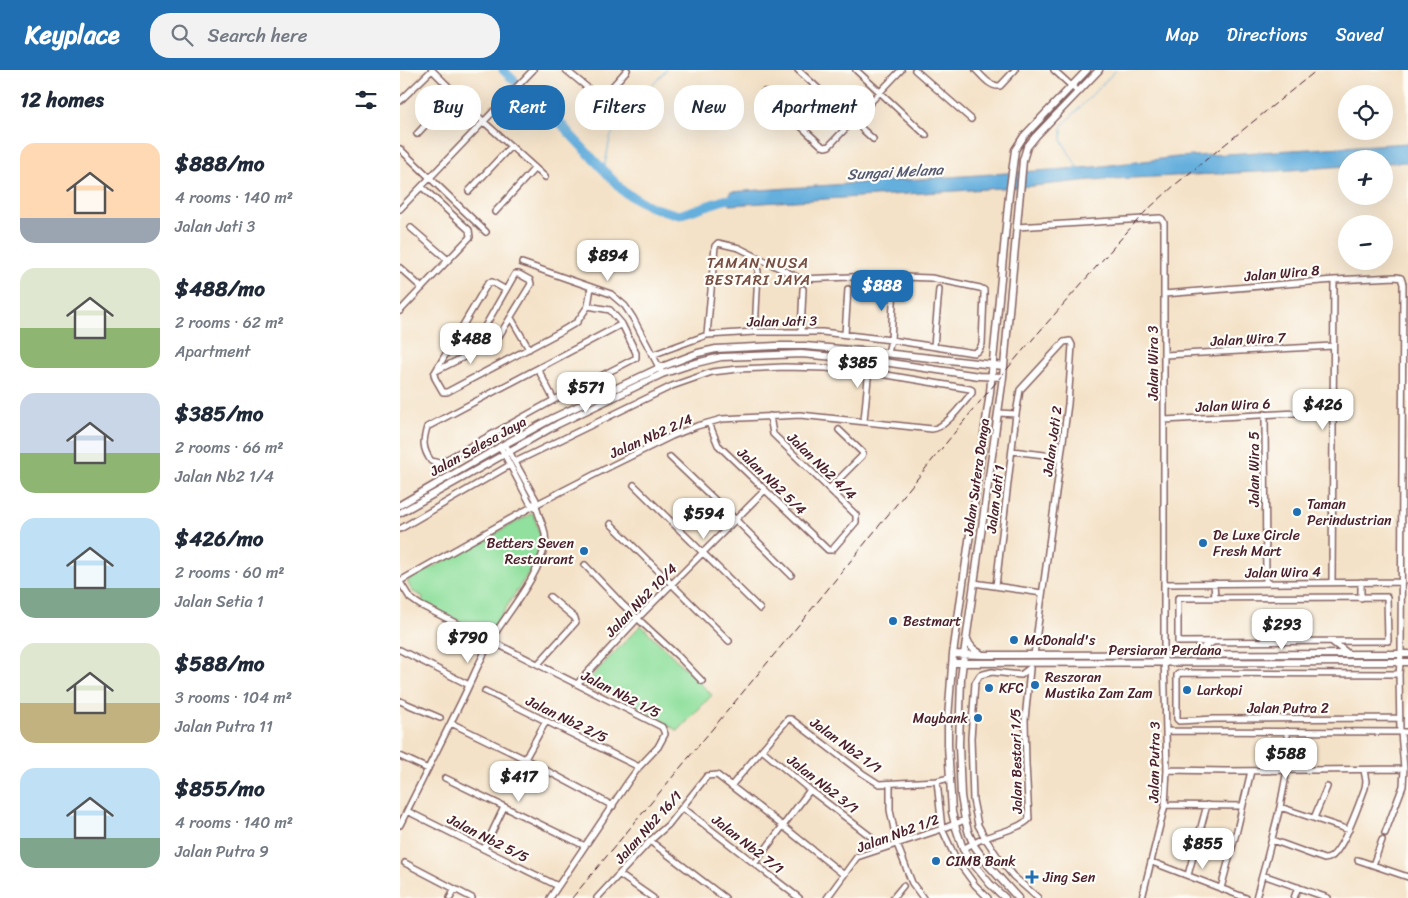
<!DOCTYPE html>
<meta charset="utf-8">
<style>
body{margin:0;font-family:Sriracha,sans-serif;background:#f2f2f3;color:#1f2937;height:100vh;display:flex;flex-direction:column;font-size:19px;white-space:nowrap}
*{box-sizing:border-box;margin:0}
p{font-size:16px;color:#747a83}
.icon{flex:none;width:28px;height:28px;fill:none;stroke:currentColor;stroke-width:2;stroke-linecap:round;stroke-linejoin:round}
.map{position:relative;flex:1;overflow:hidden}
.drawer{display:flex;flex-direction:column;background:#fff;width:400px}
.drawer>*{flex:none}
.top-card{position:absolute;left:15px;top:15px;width:475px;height:45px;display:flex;gap:10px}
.buttons{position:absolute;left:938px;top:15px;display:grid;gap:10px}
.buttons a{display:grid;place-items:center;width:55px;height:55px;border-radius:50%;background:#fff;box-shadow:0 5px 20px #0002;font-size:25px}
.price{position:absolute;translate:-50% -42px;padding:0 11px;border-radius:10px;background:#fff;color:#222;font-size:16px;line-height:32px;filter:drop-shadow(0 1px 2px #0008)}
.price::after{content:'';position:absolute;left:50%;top:30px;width:15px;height:11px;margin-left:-8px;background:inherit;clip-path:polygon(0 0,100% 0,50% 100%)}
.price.selected{background:#1f6fb2;color:#fff}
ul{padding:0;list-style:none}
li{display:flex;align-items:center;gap:15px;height:125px;padding:0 20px}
li span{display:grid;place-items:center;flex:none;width:140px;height:100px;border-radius:15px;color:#555}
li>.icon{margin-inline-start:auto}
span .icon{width:60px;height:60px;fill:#fffc;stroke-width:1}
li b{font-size:21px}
h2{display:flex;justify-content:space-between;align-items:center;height:60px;padding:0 20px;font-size:21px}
.tag{padding:0 18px;border-radius:20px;background:#fff;box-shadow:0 5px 20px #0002;font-size:18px;line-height:45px}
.tag.selected{background:#1f6fb2;color:#fff}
header{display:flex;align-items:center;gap:30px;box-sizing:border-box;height:70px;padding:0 25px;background:#1f6fb2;color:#fff}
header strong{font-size:24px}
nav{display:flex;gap:28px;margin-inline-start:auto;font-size:18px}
.search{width:350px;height:45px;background:#f2f2f3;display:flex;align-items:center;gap:12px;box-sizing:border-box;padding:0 18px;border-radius:20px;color:#747a83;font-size:19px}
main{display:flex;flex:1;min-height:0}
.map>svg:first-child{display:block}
.green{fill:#91e09e;stroke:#6e8064}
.water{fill:#65afdd;stroke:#586784}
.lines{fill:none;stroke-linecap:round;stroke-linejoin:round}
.stream{stroke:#65afdd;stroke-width:1}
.river{stroke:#65afdd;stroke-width:9}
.minor-casing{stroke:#866362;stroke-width:8}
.major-casing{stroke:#866362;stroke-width:9}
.minor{stroke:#fff;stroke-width:5}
.major{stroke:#fff;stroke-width:6}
.rail{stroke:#4a1f2b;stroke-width:1;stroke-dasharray:8 4;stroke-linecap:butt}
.poi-dot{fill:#1f6fb2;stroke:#fdfcf7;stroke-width:2}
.labels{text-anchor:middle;stroke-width:4.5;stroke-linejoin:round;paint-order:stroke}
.street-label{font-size:14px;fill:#4a1f2b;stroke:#fdfcf7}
.poi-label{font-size:14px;fill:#4a1f2b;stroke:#fdfcf7;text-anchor:start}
.water-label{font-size:15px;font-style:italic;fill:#555972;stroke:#fdfcf7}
.neighbourhood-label{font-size:15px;letter-spacing:1px;fill:#784e42;stroke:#fdfcf7}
</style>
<header>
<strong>Keyplace</strong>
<div class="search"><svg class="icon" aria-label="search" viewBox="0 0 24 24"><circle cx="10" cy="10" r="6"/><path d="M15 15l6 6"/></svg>Search here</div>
<nav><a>Map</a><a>Directions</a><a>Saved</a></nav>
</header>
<main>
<section class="drawer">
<h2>12 homes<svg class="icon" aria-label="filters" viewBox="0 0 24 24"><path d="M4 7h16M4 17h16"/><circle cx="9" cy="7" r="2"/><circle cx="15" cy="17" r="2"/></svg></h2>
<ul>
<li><span style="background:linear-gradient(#ffd9b3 75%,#9aa5b1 0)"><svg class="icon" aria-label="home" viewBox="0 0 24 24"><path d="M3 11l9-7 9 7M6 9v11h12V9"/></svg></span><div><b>$888/mo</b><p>4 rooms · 140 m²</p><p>Jalan Jati 3</p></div></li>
<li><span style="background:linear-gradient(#dfe7d0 60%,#8fb573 0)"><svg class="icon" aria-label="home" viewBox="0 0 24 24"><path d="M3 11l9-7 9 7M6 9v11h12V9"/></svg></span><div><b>$488/mo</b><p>2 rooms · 62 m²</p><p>Apartment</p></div></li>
<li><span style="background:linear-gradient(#c9d6e8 60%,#8fb573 0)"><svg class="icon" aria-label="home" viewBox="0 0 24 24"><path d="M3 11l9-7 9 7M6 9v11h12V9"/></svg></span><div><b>$385/mo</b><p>2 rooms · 66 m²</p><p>Jalan Nb2 1/4</p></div></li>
<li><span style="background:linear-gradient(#bfe0f5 70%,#7fa58c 0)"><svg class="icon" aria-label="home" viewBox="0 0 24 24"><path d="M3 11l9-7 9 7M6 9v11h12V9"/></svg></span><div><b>$426/mo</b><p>2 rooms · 60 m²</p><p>Jalan Setia 1</p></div></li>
<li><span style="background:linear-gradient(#dfe7d0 60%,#c2b280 0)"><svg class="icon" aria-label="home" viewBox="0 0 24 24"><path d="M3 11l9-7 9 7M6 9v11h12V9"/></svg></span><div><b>$588/mo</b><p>3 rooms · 104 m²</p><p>Jalan Putra 11</p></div></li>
<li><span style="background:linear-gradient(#bfe0f5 70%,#7fa58c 0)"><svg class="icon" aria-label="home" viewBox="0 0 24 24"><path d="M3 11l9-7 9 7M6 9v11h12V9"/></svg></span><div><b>$855/mo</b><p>4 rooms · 140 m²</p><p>Jalan Putra 9</p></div></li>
</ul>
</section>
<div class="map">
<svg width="1008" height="828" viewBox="0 0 1008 828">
<rect width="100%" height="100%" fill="#fdfcf7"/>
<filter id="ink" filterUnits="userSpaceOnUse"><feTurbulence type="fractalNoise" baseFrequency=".02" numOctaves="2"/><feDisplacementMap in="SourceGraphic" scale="10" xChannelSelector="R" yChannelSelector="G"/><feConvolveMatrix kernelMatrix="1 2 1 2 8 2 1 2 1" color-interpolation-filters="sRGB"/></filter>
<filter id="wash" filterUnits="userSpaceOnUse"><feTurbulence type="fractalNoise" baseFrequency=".0096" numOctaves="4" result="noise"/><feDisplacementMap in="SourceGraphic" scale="20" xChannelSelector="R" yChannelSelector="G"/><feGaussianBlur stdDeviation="1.12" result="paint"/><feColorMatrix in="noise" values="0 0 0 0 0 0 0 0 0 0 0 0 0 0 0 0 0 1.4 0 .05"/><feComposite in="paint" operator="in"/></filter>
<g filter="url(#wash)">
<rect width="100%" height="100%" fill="#f4e2c8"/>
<!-- green -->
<path class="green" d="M133,443L140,465L138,482L129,502L92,560L84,563L22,533L23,527L12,521L7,511Z
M241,555L312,625L278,661L189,609Z"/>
<!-- water -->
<path class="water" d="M1008,73V92L984,93V89H946V96L877,101L691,110L634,116L330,135V122L694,97L777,87Z"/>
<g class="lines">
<!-- stream -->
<path class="stream" d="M678,98L662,71V56L716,0
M204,100L210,68L216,57L266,0"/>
<!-- river -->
<path class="river" d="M103,0L127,23L149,39L169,63L224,122L251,137L279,145L324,130L341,128"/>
</g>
</g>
<g filter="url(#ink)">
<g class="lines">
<defs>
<path id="minor" d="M32,0L84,52L145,107
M166,0L200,28L203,27L227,0
M398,0L473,69
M456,0L526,65
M515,0L571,49
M576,0C583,7 590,17 600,16L615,0
M654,0L678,22
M364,22L422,76L425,77L429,76L501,0
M0,31L32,0
M17,64L55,23
M0,79L86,162
M69,121L111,76
M0,139L133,0
M95,142L135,98
M617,157L760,148L762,149L764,153V585L767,700L765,735L742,828
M11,158L48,190
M122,193L211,224L225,236L233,248L261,301
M0,198L22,218
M106,220L92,212L88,213L34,304L35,308L43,322H47L160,262L177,252L188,236L191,217
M764,224L934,210L996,207L1001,208L1003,214L1001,584L999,604L1000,662
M188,236L210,240L222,254L236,283V288L154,330L40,393L31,391C22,378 23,371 27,357L222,254
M0,241L70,167L69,160L22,117
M111,248L129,279
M355,262L358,201
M401,262L403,219
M445,264L448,219
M534,276L539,219
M446,281L470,287L464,351
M488,283L491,270L494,216
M252,285L307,265L355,262H422L491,270L574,283L579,280L582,274L584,224V220L580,218L531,208L475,206L401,209L339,178L318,173L315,176L307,265
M764,285L933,276
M138,299L154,330
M36,301L96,271L131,214L130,210L119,204H115L68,286
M598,343L616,344
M865,344L866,513
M764,350L933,341
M309,353L318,375L428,480H432L456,452V445L373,364L370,346
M100,376L130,433L135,435
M612,381L661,387
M270,387L336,450L391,505
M234,415L360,539
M429,419L462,386L463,383L439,360
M211,454L329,571
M0,459L110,395
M185,495L222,534L279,587L302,611
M0,511L135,435L213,395L272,366L297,356L322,349L400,345L532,359C545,359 563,333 572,323V320L570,319L469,302L425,298L385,297L338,299L312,302L272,316L115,392
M0,512L10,528L20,535L262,657L265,664L258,677L239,697L228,712L150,828
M932,512L934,210
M961,512V528
M574,513L642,523
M814,513L815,528
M764,514L1002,512
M596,516L616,344L620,320L664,272L670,271L672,275L668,334L634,585
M987,527L988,571L778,572V528Z
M0,580L69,615
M138,594L176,552L175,548L150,527
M630,598L621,605L592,602L580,605L575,613L571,668L573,730L578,755L585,768L600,790L613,806L638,828
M999,604L780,603L777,605V649L779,651L814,649L1000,648
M177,614L238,548L365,420
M85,621L239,697
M0,631L40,648
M51,653L125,689L213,736
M767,661L1008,662
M362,680L410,720L470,766
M0,686L28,699
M125,689L146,651
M767,700L825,701L1004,699
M45,708L185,776
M537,711L542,759L556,789L575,815L588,828
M490,714V740L497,774L512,813L523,828
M331,716L388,649H391L462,703L479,714L537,711L549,708
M765,735L842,736
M880,737L949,760
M283,738L399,828
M7,741L158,816
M914,748L927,717
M0,755C20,714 41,673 61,632C71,612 80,590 91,570C107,543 140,505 145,474C148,457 134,443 136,430L105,374
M985,763L1003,716L1004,699L1001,662
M872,770L924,789C927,789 928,789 931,787C944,778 959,734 965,718L966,711L964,700
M250,771L325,828
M84,779L104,737
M563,779C570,775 577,771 585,768C597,763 621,758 629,749L626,694L625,650L630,599
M958,790L1008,807
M752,792L846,828
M5,793L72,828
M355,793L410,720
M973,795L982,770
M220,805L253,828
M788,805L807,735
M863,805L928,828
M821,818L837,760L851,701
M50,828L55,819
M197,828L250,771L268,755L307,706L317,705L383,756L444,805
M427,828L457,787L542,759L565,750
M493,828L503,816
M856,828L867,788L880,737L887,700V661
M894,828L898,817"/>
<path id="major" d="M0,435L105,374L153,348L259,298L298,283L316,279L376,276H405L475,282L604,296
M0,443L158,354L262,304L292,294L321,287L401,284L470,290L579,306L603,307
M567,569C570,577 574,580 581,584
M933,572L948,584
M553,584L583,585L1008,584
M795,584L812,572
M553,593L1008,592
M605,828L590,814L572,792L563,779L555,755L552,742L548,675V648L553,584L590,322L609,125L615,80L624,66L687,0
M618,828L589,796L575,777L569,764L565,750L561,726L559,675L561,608L564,585L603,307L623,90L627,77L636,66L699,0"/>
</defs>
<!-- minor casing -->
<use href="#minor" class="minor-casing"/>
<!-- major casing -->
<use href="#major" class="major-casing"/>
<!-- minor -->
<use href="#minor" class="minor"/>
<!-- major -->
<use href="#major" class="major"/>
<!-- rail -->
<path class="rail" d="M172,828L402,551L568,346L618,286L726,163L745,142L776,114L917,0"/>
</g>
</g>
<!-- markers -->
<g class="poi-dot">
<circle cx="897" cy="442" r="5"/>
<circle cx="803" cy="473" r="5"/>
<circle cx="184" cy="481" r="5"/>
<circle cx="493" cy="551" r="5"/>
<circle cx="614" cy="570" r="5"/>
<circle cx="635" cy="615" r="5"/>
<circle cx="589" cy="618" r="5"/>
<circle cx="787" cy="620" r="5"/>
<circle cx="578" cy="648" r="5"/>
<circle cx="536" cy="791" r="5"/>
<path d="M629.5 799.5h5v5h5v5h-5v5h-5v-5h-5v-5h5z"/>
</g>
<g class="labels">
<!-- street labels -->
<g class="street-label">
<text transform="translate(882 203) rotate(-5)" y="5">Jalan Wira 8</text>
<text transform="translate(382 251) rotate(-1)" y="5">Jalan Jati 3</text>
<text transform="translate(848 269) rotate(-3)" y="5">Jalan Wira 7</text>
<text transform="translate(753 293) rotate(-90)" y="5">Jalan Wira 3</text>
<text transform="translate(833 335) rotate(-3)" y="5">Jalan Wira 6</text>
<text transform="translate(251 366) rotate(-24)" y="5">Jalan Nb2 2/4</text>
<text transform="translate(652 371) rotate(-82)" y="5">Jalan Jati 2</text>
<text transform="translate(78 376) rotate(-29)" y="5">Jalan Selesa Jaya</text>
<text transform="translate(422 396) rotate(44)" y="5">Jalan Nb2 4/4</text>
<text transform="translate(854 399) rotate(-90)" y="5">Jalan Wira 5</text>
<text transform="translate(576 407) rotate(-82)" y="5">Jalan Sutera Danga</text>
<text transform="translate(372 411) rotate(44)" y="5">Jalan Nb2 5/4</text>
<text transform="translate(595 429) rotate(-83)" y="5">Jalan Jati 1</text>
<text transform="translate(883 502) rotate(-1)" y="5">Jalan Wira 4</text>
<text transform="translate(241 530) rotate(-46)" y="5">Jalan Nb2 10/4</text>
<text x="765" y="585">Persiaran Perdana</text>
<text transform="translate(221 624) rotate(27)" y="5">Jalan Nb2 1/5</text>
<text x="888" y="643">Jalan Putra 2</text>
<text transform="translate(167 649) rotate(26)" y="5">Jalan Nb2 2/5</text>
<text transform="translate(446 675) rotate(36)" y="5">Jalan Nb2 1/1</text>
<text transform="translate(616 691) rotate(-91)" y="5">Jalan Bestari 1/5</text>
<text transform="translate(754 692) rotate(-89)" y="5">Jalan Putra 3</text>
<text transform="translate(423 714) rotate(38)" y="5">Jalan Nb2 3/1</text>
<text transform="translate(248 757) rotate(-48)" y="5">Jalan Nb2 16/1</text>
<text transform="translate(498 763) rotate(-20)" y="5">Jalan Nb2 1/2</text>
<text transform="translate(88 768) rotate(27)" y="5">Jalan Nb2 5/5</text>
<text transform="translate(348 774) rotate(38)" y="5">Jalan Nb2 7/1</text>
</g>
<!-- poi labels -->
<g class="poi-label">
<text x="907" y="439">Taman<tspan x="907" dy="16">Perindustrian</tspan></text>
<text x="813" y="470">De Luxe Circle<tspan x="813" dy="16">Fresh Mart</tspan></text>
<text x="174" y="478" text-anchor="end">Betters Seven<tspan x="174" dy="16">Restaurant</tspan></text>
<text x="503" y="556">Bestmart</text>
<text x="624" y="575">McDonald's</text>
<text x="645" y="612">Reszoran<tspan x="645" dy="16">Mustika Zam Zam</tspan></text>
<text x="599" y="623">KFC</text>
<text x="797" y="625">Larkopi</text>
<text x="568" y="653" text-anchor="end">Maybank</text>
<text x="546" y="796">CIMB Bank</text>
<text x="643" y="812">Jing Sen</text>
</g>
<!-- water labels -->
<g class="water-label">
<text transform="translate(495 102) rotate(-3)" y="5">Sungai Melana</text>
</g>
<!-- neighbourhood labels -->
<g class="neighbourhood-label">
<text x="358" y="198">TAMAN NUSA<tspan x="358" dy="17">BESTARI JAYA</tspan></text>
</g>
</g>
</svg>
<div class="buttons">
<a><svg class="icon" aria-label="locate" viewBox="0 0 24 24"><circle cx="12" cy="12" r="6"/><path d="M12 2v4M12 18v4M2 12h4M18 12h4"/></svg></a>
<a>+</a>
<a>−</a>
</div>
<b class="price" style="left:208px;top:212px">$894</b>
<b class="price selected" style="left:482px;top:242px">$888</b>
<b class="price" style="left:71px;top:295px">$488</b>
<b class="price" style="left:458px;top:319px">$385</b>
<b class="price" style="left:186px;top:344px">$571</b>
<b class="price" style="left:923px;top:361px">$426</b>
<b class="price" style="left:304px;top:470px">$594</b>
<b class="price" style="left:882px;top:581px">$293</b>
<b class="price" style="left:68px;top:594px">$790</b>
<b class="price" style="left:886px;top:710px">$588</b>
<b class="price" style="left:119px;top:733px">$417</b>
<b class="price" style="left:803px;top:800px">$855</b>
<div class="top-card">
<a class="tag">Buy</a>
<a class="tag selected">Rent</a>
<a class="tag">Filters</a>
<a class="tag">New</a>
<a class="tag">Apartment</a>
</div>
</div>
</main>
